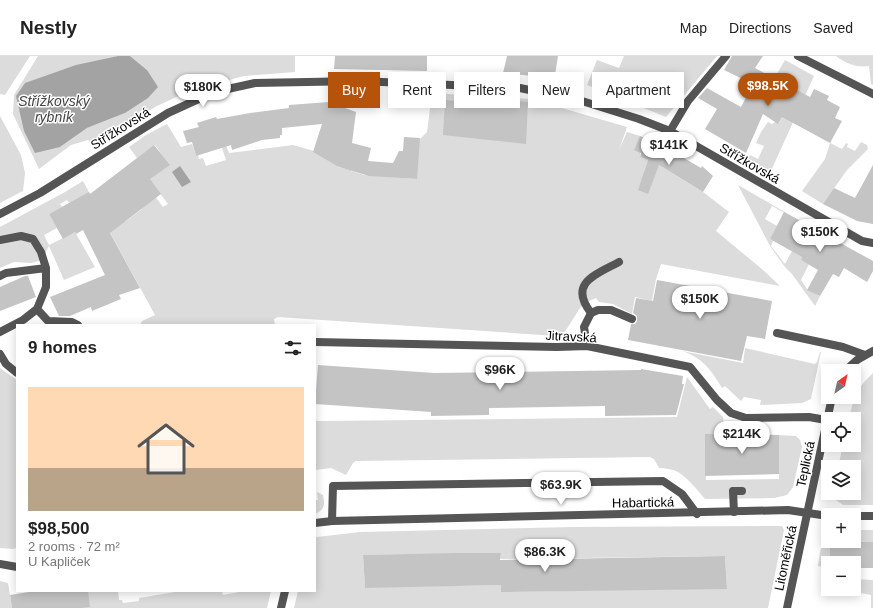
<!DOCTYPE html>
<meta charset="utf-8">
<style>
body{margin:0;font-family:Arial,sans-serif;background:#f6f6f6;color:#222;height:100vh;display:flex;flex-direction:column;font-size:15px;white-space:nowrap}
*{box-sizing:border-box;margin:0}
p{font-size:13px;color:#767676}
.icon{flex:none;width:22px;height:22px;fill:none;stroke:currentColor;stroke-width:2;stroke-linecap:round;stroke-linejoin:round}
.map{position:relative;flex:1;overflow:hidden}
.side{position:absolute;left:16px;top:268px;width:300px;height:268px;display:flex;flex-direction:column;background:#fff;border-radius:0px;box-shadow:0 2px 10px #0003}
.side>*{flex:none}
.guide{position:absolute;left:328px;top:16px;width:380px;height:36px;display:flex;gap:8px}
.needle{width:26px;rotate:34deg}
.controls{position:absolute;left:821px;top:308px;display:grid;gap:8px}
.controls a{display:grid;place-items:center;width:40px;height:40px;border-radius:0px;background:#fff;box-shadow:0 2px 10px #0003;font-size:20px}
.price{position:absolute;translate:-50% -34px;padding:0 9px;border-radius:14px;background:#fff;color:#222;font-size:13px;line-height:26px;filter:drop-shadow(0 1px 2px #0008)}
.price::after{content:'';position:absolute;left:50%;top:24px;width:12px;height:9px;margin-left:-6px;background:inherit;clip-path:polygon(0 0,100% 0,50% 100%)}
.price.current{background:#b45309;color:#fff}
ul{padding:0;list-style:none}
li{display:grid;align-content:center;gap:8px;height:212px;padding:0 12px}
li span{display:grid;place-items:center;height:124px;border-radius:0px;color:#555}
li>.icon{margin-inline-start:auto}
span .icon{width:72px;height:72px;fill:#fffc;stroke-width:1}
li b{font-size:17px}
h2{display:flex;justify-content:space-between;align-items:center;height:48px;padding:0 12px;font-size:17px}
.chip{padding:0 14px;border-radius:0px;background:#fff;box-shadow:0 2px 10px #0003;font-size:14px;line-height:36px}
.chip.current{background:#b45309;color:#fff}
header{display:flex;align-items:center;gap:24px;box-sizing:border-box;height:56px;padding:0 20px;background:#fff;border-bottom:1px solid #e0e0e0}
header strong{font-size:19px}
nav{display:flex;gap:22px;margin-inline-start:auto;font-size:14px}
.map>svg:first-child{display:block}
.green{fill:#dcdcdc;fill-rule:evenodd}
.water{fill:#a3a3a3}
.building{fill:#c4c4c4}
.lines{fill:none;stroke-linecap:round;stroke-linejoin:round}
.service{stroke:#555;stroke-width:8}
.minor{stroke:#555;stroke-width:8}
.tertiary{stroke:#555;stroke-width:8}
.labels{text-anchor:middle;stroke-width:3;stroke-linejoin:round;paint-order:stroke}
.street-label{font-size:13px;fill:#000;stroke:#fff}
.water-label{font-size:14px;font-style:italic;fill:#444;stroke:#fff}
</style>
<header>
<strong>Nestly</strong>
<nav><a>Map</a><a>Directions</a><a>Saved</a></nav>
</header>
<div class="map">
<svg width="873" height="552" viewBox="0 0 873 552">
<rect width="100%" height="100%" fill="#fff"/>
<!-- green -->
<path class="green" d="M0,0H30L5,39L0,38Z
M38,0H118L107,3L60,91L87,72L125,57L147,14L130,0H295V16L244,20L191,34L155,51L96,89L88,84L71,89L39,113L13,58L14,39Z
M624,0H717L666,61L587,29L597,4L619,12Z
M836,0H873V29L871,28L869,10C857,12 845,7 836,0Z
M785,4L814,20L770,117L747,105L750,99L758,103L764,90L756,87L761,76L768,66L772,68L775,66L779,67L788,49L774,23Z
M432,37L531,43L627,71L619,94L627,76L640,80V101L648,104L644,116L654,120L666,91L670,94L662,111L703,136L729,156L716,175L763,214L780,230L661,208L656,223L652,245L635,241L632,258L613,248L599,246L596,242L587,246L580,252L561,282H556V280L278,261L274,263L275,269H140L142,265L155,259L102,162L126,165L142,153L132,139H154L163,151L168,148L147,120L169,109L155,89L137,102L129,91L146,79L167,68L181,91L192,88L196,100L198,99L199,103L203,102L206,110L226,104L222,92L223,91L222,79L229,97L293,89L314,95L338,109V111L351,114V116L352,115L364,119L416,123L419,84L427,76Z
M0,60L21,99L25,117L23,135L0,147Z
M861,86L867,89L868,93L847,114L823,148L802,135L825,103L830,87L842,93L846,87L848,88L847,91L855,95Z
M83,125L90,138L69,147L67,144L60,148L62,151L49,158L57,172L44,179L49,189L75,176L95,211L64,224L49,190L42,204L31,207L14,206L0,212V171L65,136Z
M738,129L816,174L772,150L765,163L777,170L770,183L773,185L771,190L785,208L792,195L802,201L801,204L809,208L801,224L807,233L820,240L815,250L792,218L785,211L770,190Z
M745,292L815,308L817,306L820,296H821L811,343L802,347L760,349L761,344L744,341L741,345L725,330L722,332C711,314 703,302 682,295L743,307Z
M0,312L17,324V492L13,493L0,492Z
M873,317V449H843L836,444L834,437H854V411H838L843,389H854V363H849C854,341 856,333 873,317Z
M687,321L710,353L713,351L723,361L724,370L722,378H705L706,424L779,423V379L796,380L800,384L802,391L793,431L787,439L774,442L705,443C697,434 688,422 678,416C672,413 665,412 659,412L654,403L650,401L356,405L353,407L346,419L331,412L315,414V363L317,365H322L677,361Z
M317,436L323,439C325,448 325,454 315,458V444H318Z
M777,470H782L784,474L768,552H294L298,535H315V482L317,481L360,476L572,471ZM501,497L500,503L725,500L727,532L501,536V529L365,531L363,499Z
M854,474H873V486L830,487V507H828V512L818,510C820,499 820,486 828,478V485H854Z
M854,523L873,524V552H871V539L851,535V533H854Z
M0,525L8,527L12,552H0Z
M87,535H118L119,544H122L123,547L139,545V542L181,535H222L223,539L245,535H271L267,552H81Z"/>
<!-- water -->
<path class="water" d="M118,0H130L147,14L158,31L148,42L125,57L87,72L60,91L35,97L24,75L16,40L25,27L76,9Z
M180,110L191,126L182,131L172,116Z"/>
<!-- building -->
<path class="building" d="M335,0H427V15L334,13Z
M507,0H558L554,25L531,23L532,20L503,17Z
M732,0H763L755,12L810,41L814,33L829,40L827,44L840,51L835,62L842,65L830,87L782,61L778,68L763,58L746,97L705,73L717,53L698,42L707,32L741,51L753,28L724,14Z
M493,42L528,46L526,88L443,79L445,44L492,48Z
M329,46L356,56L352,87L371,92L368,105L393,107L399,95H403L404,81L420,82L417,123L369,120L339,111L313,96L322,68L282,72V79H280V82L262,84L232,94L231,89L196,100L192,86L187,87L183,75L199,71L197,67L216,61L217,63L250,57L289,52V49Z
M640,80L665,91L701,112L702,110L713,120L703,136L659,109L648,138L638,134L648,104L640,101L641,97L634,94Z
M154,89L170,109L150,123L161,138L110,177L140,232L119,239L121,243L92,255L91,251L70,260H59L50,241L105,219L83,174L76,178L75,176L63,183L49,158L89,136L90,138Z
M873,109V168L857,165L823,148L834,132L855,142Z
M784,156L873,205V215L867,226L844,212L839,221L833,218L820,240L807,234L818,214L801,204L802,201L770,183Z
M25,220H28L36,241L0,255V231Z
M657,224L772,245L765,283L747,280L741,305L628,284L631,268H635L637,265V260L633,257L636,242L653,245Z
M318,309L434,317L641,314V313L683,320L682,328H684L676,359L605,360V350L489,352V359L431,360V356L315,348Z
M705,378L779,379V418L705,420Z
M851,486H873V512H854V507H830V487Z
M455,497H501L500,504L725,500L727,533L501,536V529L365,532L363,499Z
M36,535H88L90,551L82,552H12L10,539Z"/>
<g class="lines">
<!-- service -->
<path class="service" d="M0,184L21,180L33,183L41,196L46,212V231L37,253L23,264L0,276
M0,220L6,217L46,212
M37,253L48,265L72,266L78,269
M591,257C568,227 595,219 619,206
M777,277L843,291L865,299
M587,290L584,271L591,257L598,254H611L632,263
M0,298L6,308L17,317
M734,456L733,435H742
M332,465L333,430L663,425L682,438L697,458"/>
<!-- minor -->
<path class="minor" d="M798,0L873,38
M670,75L688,45L726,0
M0,158L40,137L168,57L214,36L255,27L359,25L520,32L582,45L639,63L670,75L862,185L873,187
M315,286L557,291L587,290L690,311L717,344L731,357L746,362L809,361L826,364
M854,460H873
M315,467L332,465L788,454L828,460
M0,508L17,511
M281,552L285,535"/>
<!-- tertiary -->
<path class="tertiary" d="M845,315L857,304L873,295
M787,552L832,341"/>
</g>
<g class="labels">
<!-- street labels -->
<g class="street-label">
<text transform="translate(120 72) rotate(-32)" y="5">Střížkovská</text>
<text transform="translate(750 107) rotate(30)" y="5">Střížkovská</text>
<text transform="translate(571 280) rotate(3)" y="5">Jitravská</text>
<text transform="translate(805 408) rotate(-78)" y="5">Teplická</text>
<text transform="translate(643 446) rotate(-1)" y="5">Habartická</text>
<text transform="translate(785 502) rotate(-78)" y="5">Litoměřická</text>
</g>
<!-- water labels -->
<g class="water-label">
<text x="54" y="50">Střížkovský<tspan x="54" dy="16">rybník</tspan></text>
</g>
</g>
</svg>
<div class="controls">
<a><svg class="needle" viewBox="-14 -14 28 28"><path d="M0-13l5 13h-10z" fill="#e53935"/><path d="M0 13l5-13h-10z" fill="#767676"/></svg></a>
<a><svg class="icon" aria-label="locate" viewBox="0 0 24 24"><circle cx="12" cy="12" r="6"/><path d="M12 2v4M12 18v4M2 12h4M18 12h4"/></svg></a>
<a><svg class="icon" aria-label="layers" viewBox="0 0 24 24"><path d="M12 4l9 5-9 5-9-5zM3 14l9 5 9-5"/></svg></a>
<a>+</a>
<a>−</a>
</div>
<b class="price current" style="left:768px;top:51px">$98.5K</b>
<b class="price" style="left:203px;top:52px">$180K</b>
<b class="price" style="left:669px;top:110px">$141K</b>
<b class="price" style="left:820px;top:197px">$150K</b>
<b class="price" style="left:700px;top:264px">$150K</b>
<b class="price" style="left:500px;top:335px">$96K</b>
<b class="price" style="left:742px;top:399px">$214K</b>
<b class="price" style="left:561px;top:450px">$63.9K</b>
<b class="price" style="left:545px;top:517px">$86.3K</b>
<div class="guide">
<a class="chip current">Buy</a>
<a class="chip">Rent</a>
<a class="chip">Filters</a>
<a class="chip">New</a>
<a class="chip">Apartment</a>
</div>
<section class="side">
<h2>9 homes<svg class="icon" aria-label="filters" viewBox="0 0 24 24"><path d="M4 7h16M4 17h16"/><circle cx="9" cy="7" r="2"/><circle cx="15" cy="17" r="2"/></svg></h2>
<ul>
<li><span style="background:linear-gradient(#ffd9b3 65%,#b9a48a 0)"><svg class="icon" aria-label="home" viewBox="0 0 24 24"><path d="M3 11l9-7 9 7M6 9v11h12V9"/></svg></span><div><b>$98,500</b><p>2 rooms · 72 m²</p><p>U Kapliček</p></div></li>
</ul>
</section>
</div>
